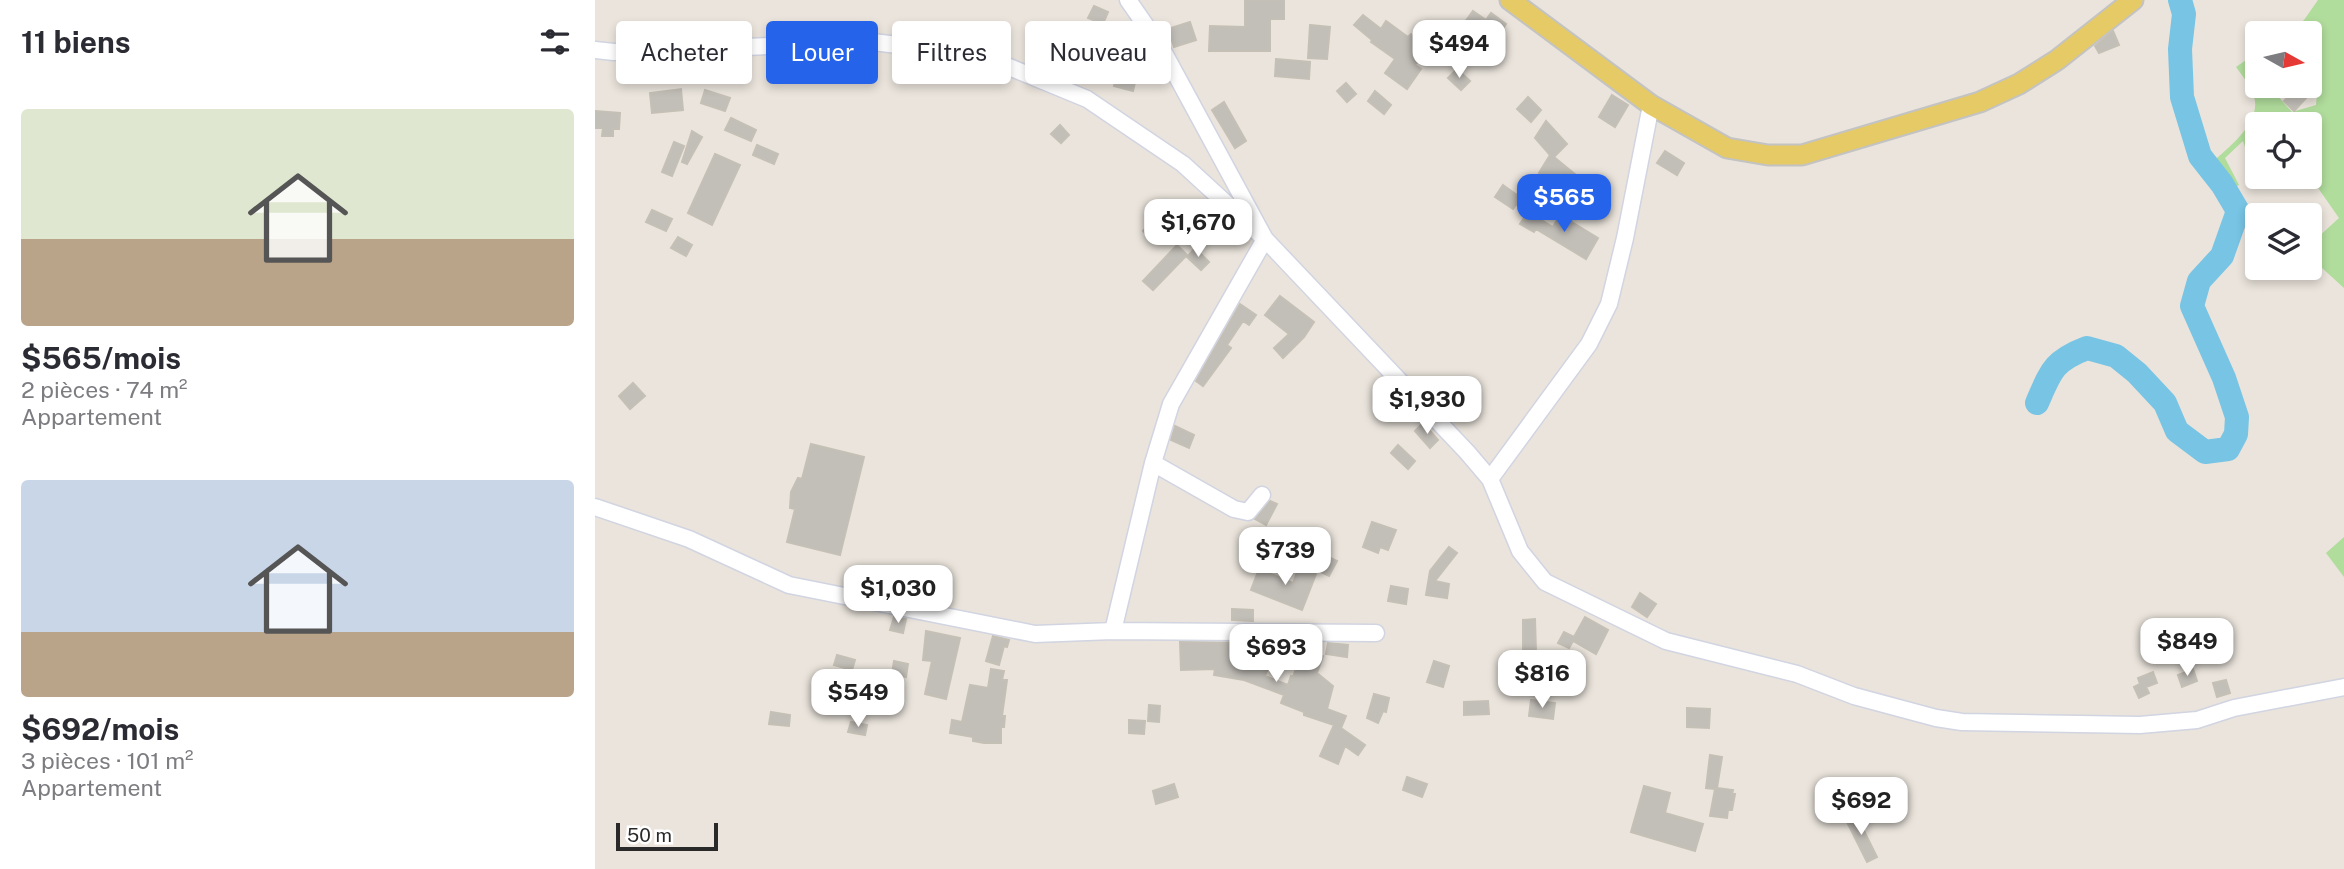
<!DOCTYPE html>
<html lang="fr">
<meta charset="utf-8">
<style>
body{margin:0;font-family:"Public Sans",sans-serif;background:#f2f2f3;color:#2b2b33;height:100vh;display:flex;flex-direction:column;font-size:26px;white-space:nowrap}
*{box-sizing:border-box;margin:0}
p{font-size:23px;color:#7c7c81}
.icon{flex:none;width:38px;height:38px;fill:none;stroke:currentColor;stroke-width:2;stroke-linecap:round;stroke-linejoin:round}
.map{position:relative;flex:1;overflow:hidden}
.panel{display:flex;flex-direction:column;background:#fff;width:595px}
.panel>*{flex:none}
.guide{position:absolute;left:21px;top:21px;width:665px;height:63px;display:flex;gap:14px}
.needle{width:46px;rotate:98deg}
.tools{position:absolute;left:1650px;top:21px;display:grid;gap:14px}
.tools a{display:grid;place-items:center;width:77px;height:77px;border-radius:7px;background:#fff;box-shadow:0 4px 10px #0003;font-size:35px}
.scale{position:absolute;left:21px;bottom:18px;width:102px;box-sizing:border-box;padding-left:7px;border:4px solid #292929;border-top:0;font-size:19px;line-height:24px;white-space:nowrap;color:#292929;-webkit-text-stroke:5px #fff;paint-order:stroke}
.price{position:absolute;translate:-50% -60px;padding:0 16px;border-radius:14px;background:#fff;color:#222;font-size:23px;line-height:46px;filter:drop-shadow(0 2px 4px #0008)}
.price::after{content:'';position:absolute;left:50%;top:42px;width:21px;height:16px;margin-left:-10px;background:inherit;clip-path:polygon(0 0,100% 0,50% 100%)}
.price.selected{background:#2563eb;color:#fff}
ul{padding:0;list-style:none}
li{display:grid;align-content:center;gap:14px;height:371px;padding:0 21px}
li span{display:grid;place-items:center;height:217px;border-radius:7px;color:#555}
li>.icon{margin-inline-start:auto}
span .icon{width:126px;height:126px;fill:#fffc;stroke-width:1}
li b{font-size:30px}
h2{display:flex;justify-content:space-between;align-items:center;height:84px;padding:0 21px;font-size:30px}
.pill{padding:0 24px;border-radius:7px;background:#fff;box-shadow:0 4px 10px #0003;font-size:24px;line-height:63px}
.pill.selected{background:#2563eb;color:#fff}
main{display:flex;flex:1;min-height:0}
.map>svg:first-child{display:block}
.green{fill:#b0dc9c}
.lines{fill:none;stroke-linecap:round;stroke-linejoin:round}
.river{stroke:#77c4e4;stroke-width:24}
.building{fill:#c2beb8;stroke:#c5c0b6;stroke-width:2}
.minor-casing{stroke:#d1d4e1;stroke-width:19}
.major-casing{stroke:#c3c3c3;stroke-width:23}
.minor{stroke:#fff;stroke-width:16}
.major{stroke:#e5ca66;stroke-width:19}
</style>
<main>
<section class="panel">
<h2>11 biens<svg class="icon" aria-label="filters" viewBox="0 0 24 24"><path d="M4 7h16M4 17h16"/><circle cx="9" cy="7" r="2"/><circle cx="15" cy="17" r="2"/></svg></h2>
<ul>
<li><span style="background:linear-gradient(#dfe7d0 60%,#b9a48a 0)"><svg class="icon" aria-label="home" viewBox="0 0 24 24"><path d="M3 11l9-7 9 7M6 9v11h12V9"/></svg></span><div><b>$565/mois</b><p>2 pièces · 74 m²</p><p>Appartement</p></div></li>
<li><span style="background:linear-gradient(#c9d6e8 70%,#b9a48a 0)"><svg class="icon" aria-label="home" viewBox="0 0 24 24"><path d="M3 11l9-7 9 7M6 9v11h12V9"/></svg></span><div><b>$692/mois</b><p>3 pièces · 101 m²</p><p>Appartement</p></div></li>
</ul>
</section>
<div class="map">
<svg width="1749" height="869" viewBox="0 0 1749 869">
<rect width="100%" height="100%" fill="#eae4dc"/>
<!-- green -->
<path class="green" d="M1723,0H1749V288L1715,257V234L1721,239L1744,218L1721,185L1715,163V124H1695L1688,120L1686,124H1662V156L1659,159L1652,153L1648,141L1630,158L1644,185L1636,189L1617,163C1633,147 1663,126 1660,101C1658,88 1648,77 1641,67L1651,60L1662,73V86H1674L1697,112L1721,105L1725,60L1723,47L1715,44V33H1691L1709,20Z
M1749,537V577L1731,553Z"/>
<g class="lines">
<!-- river -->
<path class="river" d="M1442,403C1456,371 1458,361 1492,348L1521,356L1542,373L1570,403L1582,431L1610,452L1633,449L1641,434L1642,417L1629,378L1597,306L1604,281L1627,256L1643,211L1627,184L1605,156L1587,97L1585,49L1589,14L1585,0"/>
</g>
<!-- building -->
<path class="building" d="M650,0H689V19H675V51H614L615,26L650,27Z
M499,6L513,12L508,24L493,18Z
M878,11L891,20L896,13L911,24L891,53L862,33Z
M768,15L786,29L791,21L813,37L816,34L833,48L820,65L826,69L812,89L790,73L800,59L776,42L777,40L759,25Z
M595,22L601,40L579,47L573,29Z
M715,25L735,27L732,59L713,58Z
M1518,31L1524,45L1504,53L1500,46Z
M681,59L715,62L714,79L680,76Z
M524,65L543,70L538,91L519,86Z
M862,69L875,81L866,90L853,78Z
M751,83L761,94L752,102L742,91Z
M1703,87L1712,97L1699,111L1689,101Z
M86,89L88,110L57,113L55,93Z
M110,90L135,98L130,111L106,103Z
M780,91L796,105L789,114L773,101Z
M1017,95L1033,105L1020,127L1004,117Z
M933,97L946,110L936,122L922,109Z
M629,102L651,141L640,148L617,110Z
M0,111L25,113L24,129H18V136H7L8,128H0Z
M136,118L161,130L156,141L130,130Z
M951,121L972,144L959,157L982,176L971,189L959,179L958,181L944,173L955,155L940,138Z
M465,125L474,135L466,143L456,134Z
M97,131L107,137L92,164L87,162Z
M79,142L89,146L77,176L67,172Z
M162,145L183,154L179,164L158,155Z
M1070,151L1089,163L1082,175L1062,163Z
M120,154L145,165L117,225L93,213Z
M908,185L926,198L918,209L900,197Z
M57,210L77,219L71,231L51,222Z
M933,212L958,227L965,215L1003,238L991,259L941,229L939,232L925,224Z
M560,218L570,227L558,241L548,231Z
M83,237L97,245L91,256L76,248Z
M582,245L592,255L558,290L548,281Z
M600,248L614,262L606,270L592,257Z
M685,296L719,322L709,337L688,358L679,348L694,334L670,315Z
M645,304L661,315L654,325L648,321L632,345L636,348L608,386L601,381Z
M38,383L50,396L35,409L24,396Z
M828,423L843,440L835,448L820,431Z
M580,426L599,435L594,448L576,440Z
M216,444L269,457L245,555L192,542L200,509L195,508L196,492L203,478L207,479Z
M803,445L820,461L813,469L796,453Z
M675,501L682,504L671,525L660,519Z
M777,522L801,530L793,550L785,547L783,553L768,547Z
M854,547L862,553L840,581L854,584L852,598L831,595L835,571Z
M729,555L742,561L734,576L722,570Z
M704,567L721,574L707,610L656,590L664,569L698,583Z
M796,586L813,589L811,604L793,601Z
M1045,593L1061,604L1052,617L1037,607Z
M637,609L658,610V621L637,620Z
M299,617L311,619L308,633L295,630Z
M990,617L1013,630L1001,654L978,641L974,648L963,643L969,632L979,637Z
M940,619L941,652H928V620Z
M331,631L365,638L351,699L330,694L337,661L328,660Z
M398,636L414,640L412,647L409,646L404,665L391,661Z
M585,642L653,643V646L678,655L670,676L693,685L696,676L698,677L708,649L728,656L722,673L738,686L732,709L751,716L746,728L770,745L763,755L750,746L743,764L725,756L739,725L709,715V712L686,703L689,695L649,680L619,675L620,669L586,670Z
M733,643L753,645L752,657L731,654Z
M242,655L260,660L257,670L239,665Z
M939,657H941L942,690L930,686Z
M299,661L313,664L311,677L297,674Z
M839,661L854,666L848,687L832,682Z
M396,669L409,671L407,680H412L407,716H410L409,727H406V743H389L378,741V737L355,733L357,720L367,722L375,685L393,688Z
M1598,669L1602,681L1587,687L1583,675Z
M1558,672L1562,683L1551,687L1554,693L1544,698L1539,687L1545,684L1543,678Z
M1631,680L1635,693L1622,697L1618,683Z
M779,694L794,698L791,712L788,711L783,723L772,718Z
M936,700L960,703L958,719L934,716Z
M893,701L894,714L869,715V702Z
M554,705L565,706L564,722L553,721Z
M1092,708L1115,709L1114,728L1092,727Z
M176,712L195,715L194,726L174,724Z
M534,720L550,721L549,734L534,733Z
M256,722L272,725L270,735L253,732Z
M1115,755L1127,757L1122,788L1138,790L1137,794H1140L1137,810H1133L1132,818L1115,816L1120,789L1111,788Z
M812,777L832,784L827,797L808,790Z
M579,784L583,797L561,804L558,791Z
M1049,786L1075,793L1070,813L1108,824L1100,851L1036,832Z
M1260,813L1282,857L1272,862L1250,818Z"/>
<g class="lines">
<defs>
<path id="minor" d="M0,50L19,52L278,42L385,55L492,99L588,164L670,239L872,452L895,479L925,551L950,582L1071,641L1202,674L1259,696L1341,718L1367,722L1545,725L1602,720L1639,708L1749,687
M558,463L639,509L653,512L667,495
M895,479L994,344L1014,304L1030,238L1056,105
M0,507L94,539L194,585L440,634L518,631L781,633
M518,631L558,463L576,404L670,239L567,49L533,0"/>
<path id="major" d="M915,0L1056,105L1132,148L1173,155H1207L1385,102L1424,84L1462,60L1538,0"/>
</defs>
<!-- minor casing -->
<use href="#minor" class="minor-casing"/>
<!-- major casing -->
<use href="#major" class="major-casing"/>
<!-- minor -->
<use href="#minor" class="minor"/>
<!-- major -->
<use href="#major" class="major"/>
</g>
</svg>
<div class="tools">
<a><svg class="needle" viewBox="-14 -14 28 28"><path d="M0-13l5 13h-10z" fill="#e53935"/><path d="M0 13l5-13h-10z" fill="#7c7c81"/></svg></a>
<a><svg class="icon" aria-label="locate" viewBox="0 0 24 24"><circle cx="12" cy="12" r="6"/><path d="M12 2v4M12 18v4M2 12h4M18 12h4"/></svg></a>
<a><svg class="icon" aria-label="layers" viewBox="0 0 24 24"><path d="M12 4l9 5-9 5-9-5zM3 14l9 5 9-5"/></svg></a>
</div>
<div class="scale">50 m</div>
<b class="price" style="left:864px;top:80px">$494</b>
<b class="price selected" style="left:969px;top:234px">$565</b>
<b class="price" style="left:603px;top:259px">$1,670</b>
<b class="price" style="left:832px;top:436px">$1,930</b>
<b class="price" style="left:690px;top:587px">$739</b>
<b class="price" style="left:303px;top:625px">$1,030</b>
<b class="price" style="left:1592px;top:678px">$849</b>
<b class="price" style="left:681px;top:684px">$693</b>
<b class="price" style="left:947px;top:710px">$816</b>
<b class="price" style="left:263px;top:729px">$549</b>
<b class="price" style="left:1266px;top:837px">$692</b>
<div class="guide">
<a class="pill">Acheter</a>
<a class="pill selected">Louer</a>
<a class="pill">Filtres</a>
<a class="pill">Nouveau</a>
</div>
</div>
</main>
